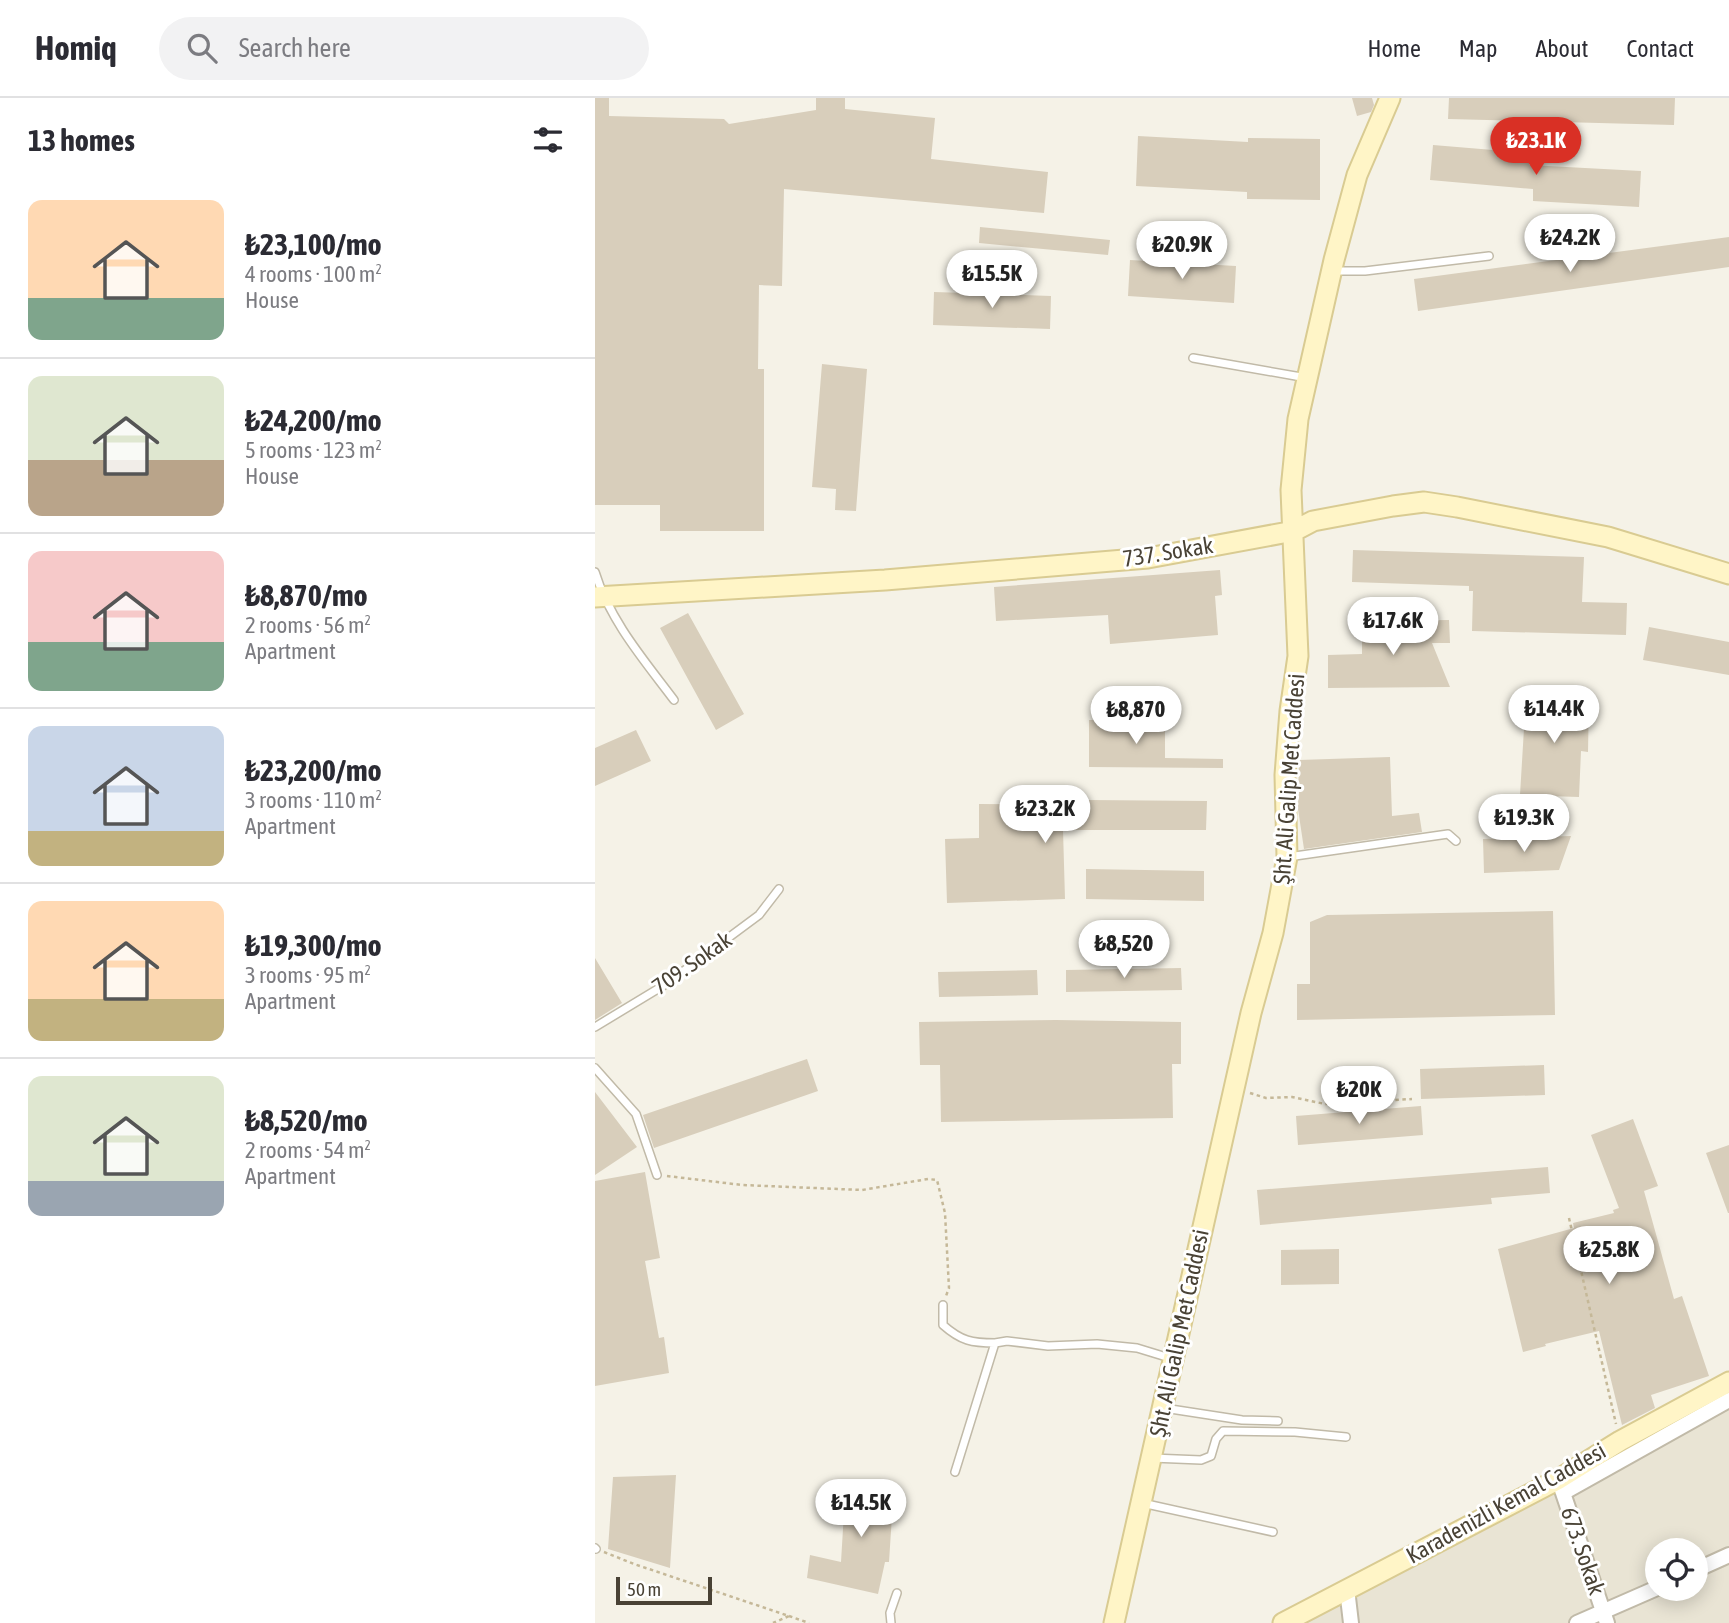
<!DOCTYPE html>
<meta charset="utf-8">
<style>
body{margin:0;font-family:"Asap Condensed",sans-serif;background:#f2f2f3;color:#2b2b33;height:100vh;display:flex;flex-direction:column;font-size:26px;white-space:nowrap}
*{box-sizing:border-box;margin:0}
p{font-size:23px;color:#7c7c81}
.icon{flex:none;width:38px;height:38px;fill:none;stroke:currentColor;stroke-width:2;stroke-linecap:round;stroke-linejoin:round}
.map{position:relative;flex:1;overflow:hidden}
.side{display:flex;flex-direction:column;background:#fff;width:595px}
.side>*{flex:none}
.fabs{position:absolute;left:1050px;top:1440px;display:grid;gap:14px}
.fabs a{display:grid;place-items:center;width:63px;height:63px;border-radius:50%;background:#fff;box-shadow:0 4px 18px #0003;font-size:35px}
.scale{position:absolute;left:21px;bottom:18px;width:96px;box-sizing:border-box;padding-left:7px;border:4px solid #494235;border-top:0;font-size:19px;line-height:24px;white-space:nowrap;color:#494235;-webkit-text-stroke:5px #fff;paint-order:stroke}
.price{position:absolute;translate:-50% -60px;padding:0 16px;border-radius:24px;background:#fff;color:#222;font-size:23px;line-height:46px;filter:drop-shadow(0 2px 4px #0008)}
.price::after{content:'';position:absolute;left:50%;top:42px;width:21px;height:16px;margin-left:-10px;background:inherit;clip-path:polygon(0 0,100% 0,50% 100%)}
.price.active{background:#d93025;color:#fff}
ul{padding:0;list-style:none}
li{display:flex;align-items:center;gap:21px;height:175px;padding:0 28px}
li+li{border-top:2px solid #e1e1e2}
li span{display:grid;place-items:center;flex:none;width:196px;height:140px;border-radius:14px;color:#555}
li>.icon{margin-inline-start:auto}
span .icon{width:84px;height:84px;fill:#fffc;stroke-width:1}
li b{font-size:30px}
h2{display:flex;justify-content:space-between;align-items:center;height:84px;padding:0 28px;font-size:30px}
header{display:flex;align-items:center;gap:42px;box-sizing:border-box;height:98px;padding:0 35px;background:#fff;border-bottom:2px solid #e1e1e2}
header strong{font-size:33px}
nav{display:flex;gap:38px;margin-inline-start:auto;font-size:24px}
.search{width:490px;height:63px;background:#f2f2f3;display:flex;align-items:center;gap:18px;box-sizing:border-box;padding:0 24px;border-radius:38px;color:#7c7c81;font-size:26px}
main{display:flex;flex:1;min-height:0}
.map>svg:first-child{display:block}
.residential{fill:#e9e4d4;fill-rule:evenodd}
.building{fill:#d8cebb}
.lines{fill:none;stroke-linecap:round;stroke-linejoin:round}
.lane-casing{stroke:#c1baa8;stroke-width:10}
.street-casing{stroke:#c1baa8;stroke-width:18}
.secondary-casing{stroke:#d9cb92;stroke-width:23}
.path{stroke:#c5b898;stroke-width:2.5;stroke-dasharray:3.5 3.5;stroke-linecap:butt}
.lane{stroke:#fff;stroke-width:7}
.street{stroke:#fff;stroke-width:14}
.secondary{stroke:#fff5c7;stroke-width:19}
.labels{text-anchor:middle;stroke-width:6;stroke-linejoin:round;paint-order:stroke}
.street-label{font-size:23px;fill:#494235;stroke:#fff}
</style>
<header>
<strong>Homiq</strong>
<div class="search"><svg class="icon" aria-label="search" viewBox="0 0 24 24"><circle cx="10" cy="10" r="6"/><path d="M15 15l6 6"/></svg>Search here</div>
<nav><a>Home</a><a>Map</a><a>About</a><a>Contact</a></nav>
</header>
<main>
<section class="side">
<h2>13 homes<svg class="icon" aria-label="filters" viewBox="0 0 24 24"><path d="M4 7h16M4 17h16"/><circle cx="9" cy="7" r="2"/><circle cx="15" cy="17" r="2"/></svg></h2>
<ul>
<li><span style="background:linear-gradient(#ffd9b3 70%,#7fa58c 0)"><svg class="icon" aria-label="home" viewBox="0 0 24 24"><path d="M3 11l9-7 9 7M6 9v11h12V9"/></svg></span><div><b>₺23,100/mo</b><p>4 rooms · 100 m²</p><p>House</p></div></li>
<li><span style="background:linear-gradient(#dfe7d0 60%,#b9a48a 0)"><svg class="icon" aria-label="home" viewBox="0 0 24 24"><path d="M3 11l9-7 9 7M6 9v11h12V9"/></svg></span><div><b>₺24,200/mo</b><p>5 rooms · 123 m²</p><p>House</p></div></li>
<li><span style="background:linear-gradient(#f6c9c9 65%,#7fa58c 0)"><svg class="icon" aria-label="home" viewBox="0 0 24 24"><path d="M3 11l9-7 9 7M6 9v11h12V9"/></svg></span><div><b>₺8,870/mo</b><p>2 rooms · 56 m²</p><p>Apartment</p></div></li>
<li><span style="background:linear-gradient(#c9d6e8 75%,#c2b280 0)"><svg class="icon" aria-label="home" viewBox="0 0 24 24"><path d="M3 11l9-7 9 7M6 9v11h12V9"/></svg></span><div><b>₺23,200/mo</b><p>3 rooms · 110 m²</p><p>Apartment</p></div></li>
<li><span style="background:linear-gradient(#ffd9b3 70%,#c2b280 0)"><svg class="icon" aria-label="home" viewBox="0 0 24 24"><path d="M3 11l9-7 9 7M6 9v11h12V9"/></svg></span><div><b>₺19,300/mo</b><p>3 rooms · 95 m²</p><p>Apartment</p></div></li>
<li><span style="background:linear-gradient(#dfe7d0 75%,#9aa5b1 0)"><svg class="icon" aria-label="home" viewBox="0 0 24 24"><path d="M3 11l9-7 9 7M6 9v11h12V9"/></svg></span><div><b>₺8,520/mo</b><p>2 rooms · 54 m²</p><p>Apartment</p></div></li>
</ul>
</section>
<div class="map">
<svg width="1134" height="1525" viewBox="0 0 1134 1525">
<rect width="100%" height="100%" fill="#f5f2e7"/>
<!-- residential -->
<path class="residential" d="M1134,1284V1525H688ZM1062,1452H1101V1491H1062Z"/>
<!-- building -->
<path class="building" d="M0,0H14V18L129,21L134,26L221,12V0H250V11L340,20L336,61L453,74L449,115L189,91L187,188L164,187L163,271H169V433H65V407H0Z
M757,0H777L779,7L776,14L762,18Z
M854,0H1080L1079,27L853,21Z
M543,38L653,44V40L725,41V102L652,101V94L541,88Z
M838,47L935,55L934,67L1046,73L1044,109L938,103V91L835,82Z
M385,129L515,142L513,157L384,145Z
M1134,139V169L823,213L819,181Z
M535,162L641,168L639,205L533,198Z
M339,194L456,198L455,231L338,227Z
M227,266L272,271L261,413L240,412L241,391L217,389Z
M758,452L989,459L987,504L1032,505L1031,537L877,533L878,493H874V488L757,484Z
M625,472L627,497L620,498L623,537L515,546L513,517L401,523L399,489Z
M93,515L149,616L121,632L65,530Z
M854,522L855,545H837L855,589L733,590V557L767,556V523Z
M1054,529L1134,544V577L1048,562Z
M931,597L994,599L993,654L986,653L984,699L925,697Z
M494,622H570V660L628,661V670L494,669Z
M41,632L56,663L0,688V650Z
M795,659L797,718L824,715L827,734L709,751L703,711L704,662Z
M493,702L612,703L611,732H468L470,801L352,805L350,741L384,740V706L493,707Z
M976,738L964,772L889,775L888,741Z
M491,771L609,773V803L491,801Z
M958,813L960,917L702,922V886H715V824L732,817Z
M0,860L27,905L0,922Z
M586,870L587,892L471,894V872Z
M442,872L443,897L344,899L343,874Z
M461,922L586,924V966H577L578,1020L346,1024L345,967H325L324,924Z
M212,961L223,993L59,1050L48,1017Z
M949,967L950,997L826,1001L825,971Z
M0,994L42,1049L0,1077Z
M826,1008L828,1037L703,1047L701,1018Z
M1038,1021L1063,1088L1049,1093L1079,1201L1087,1198L1114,1278L1056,1297L1060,1310L1027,1327L1004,1233L950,1246L951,1248L928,1254L903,1151L979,1130L978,1125L1019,1115L1018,1112L1024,1110L996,1037Z
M1134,1047V1115H1133L1111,1055Z
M953,1069L955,1095L896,1100L897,1106L665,1127L662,1092Z
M50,1074L65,1160L50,1163L64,1240L69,1239L74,1275L0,1288V1083Z
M744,1151V1186L686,1187V1152Z
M81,1377L75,1470L13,1451L18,1379Z
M251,1381L299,1387L294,1464H290L283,1496L212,1480L215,1457L246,1464Z"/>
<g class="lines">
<defs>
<path id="lane" d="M737,173H770L894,158
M598,260L712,280
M0,474C15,523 49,562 79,602
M693,759L853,736L861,743
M0,929L71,886L164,817L184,791
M0,970L41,1016L62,1077
M348,1207V1227C366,1243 377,1245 400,1245
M569,1310L647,1322L683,1323
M557,1360L606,1362L616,1358L621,1341L628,1333L700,1334L751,1339
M360,1374L400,1245L412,1243L453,1248L502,1246L542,1250L578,1261
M547,1405L678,1434
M0,1450L1,1451
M296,1525L295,1515L302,1495"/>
<path id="street" d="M966,1389L1012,1525
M968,1395L1134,1302
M1101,1472L1134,1457
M752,1491L756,1525
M982,1525L1062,1490"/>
<path id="secondary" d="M0,499L290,482L553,460L699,433L718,423L798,408L829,404L862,409L1013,439L1134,476
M519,1525L656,915L678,835L692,759L690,677L695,613L703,558L696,392L703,321L739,162L762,77L795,0
M688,1525L964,1381L1025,1343L1134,1284"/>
</defs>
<!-- lane casing -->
<use href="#lane" class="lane-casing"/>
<!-- street casing -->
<use href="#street" class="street-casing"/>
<!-- secondary casing -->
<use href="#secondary" class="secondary-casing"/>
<!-- path -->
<path class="path" d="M655,995L671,1000L697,999L730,1006L817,1001
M72,1078L147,1087L267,1092L333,1081L342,1082L350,1115L354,1190L351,1198
M974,1120L1021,1326
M9,1454L39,1466L194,1518L178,1525
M194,1518L214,1525"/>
<!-- lane -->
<use href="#lane" class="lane"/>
<!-- street -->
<use href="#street" class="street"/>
<!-- secondary -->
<use href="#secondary" class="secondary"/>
</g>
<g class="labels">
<!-- street labels -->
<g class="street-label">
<text transform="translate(573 454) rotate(-9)" y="8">737. Sokak</text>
<text transform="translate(694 681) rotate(-86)" y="8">Şht. Ali Galip Met Caddesi</text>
<text transform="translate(97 865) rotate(-35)" y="8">709. Sokak</text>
<text transform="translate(584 1235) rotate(-78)" y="8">Şht. Ali Galip Met Caddesi</text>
<text transform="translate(911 1405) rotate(-29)" y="8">Karadenizli Kemal Caddesi</text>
<text transform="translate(988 1453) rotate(71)" y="8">673. Sokak</text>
</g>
</g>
</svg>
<div class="fabs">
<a><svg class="icon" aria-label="locate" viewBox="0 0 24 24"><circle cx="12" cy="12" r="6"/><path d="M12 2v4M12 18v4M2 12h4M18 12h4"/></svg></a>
</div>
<div class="scale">50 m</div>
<b class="price active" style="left:941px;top:79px">₺23.1K</b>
<b class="price" style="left:975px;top:176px">₺24.2K</b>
<b class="price" style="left:587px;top:183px">₺20.9K</b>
<b class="price" style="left:397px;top:212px">₺15.5K</b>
<b class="price" style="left:798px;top:559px">₺17.6K</b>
<b class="price" style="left:959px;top:647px">₺14.4K</b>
<b class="price" style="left:541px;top:648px">₺8,870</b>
<b class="price" style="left:450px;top:747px">₺23.2K</b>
<b class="price" style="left:929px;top:756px">₺19.3K</b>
<b class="price" style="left:529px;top:882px">₺8,520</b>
<b class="price" style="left:764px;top:1028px">₺20K</b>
<b class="price" style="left:1014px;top:1188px">₺25.8K</b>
<b class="price" style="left:266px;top:1441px">₺14.5K</b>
</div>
</main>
